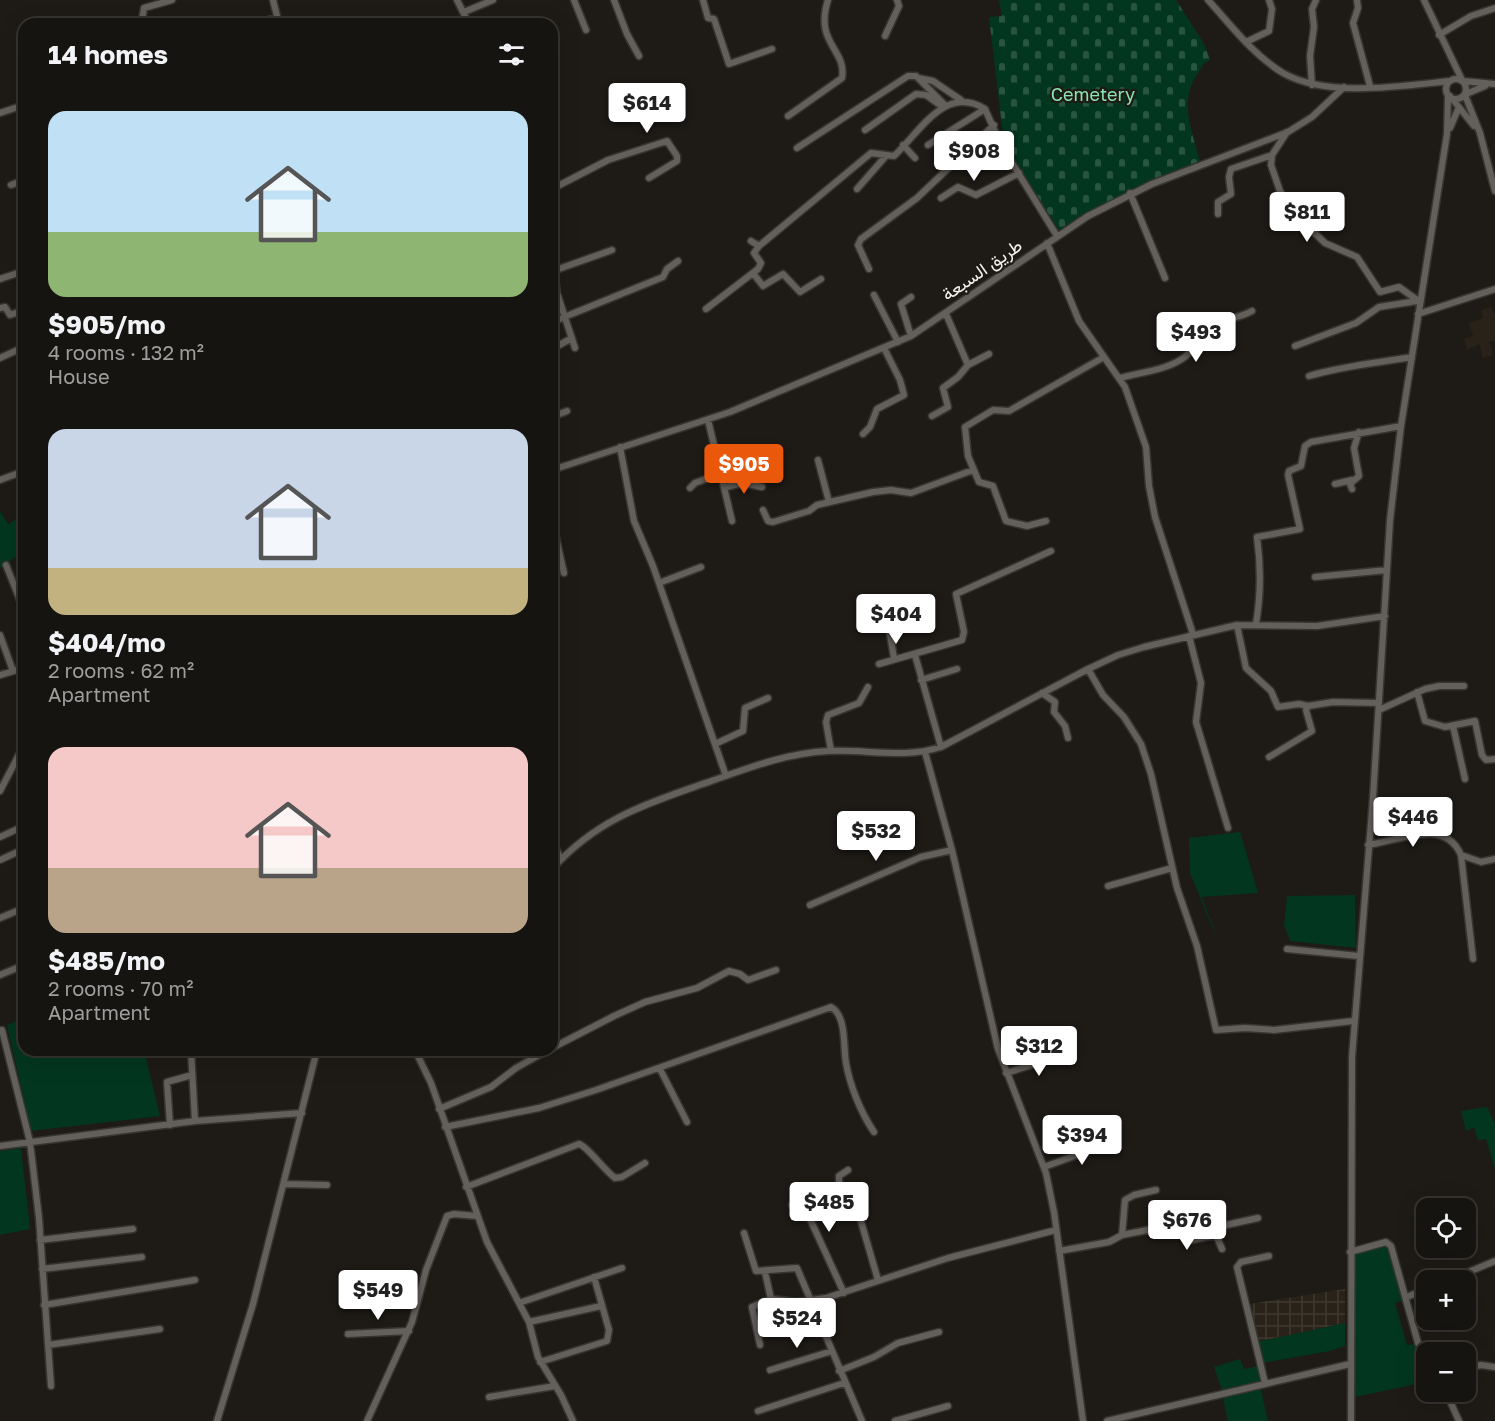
<!DOCTYPE html>
<meta charset="utf-8">
<style>
body{margin:0;font-family:"Golos Text",Vazirmatn,sans-serif;background:#1f1d19;color:#f1f3f6;height:100vh;display:flex;flex-direction:column;font-size:22px;white-space:nowrap}
*{box-sizing:border-box;margin:0}
p{font-size:20px;color:#9e9e9f}
.icon{flex:none;width:33px;height:33px;fill:none;stroke:currentColor;stroke-width:2;stroke-linecap:round;stroke-linejoin:round}
.map{position:relative;flex:1;overflow:hidden}
.details{position:absolute;left:18px;top:18px;width:540px;height:1038px;display:flex;flex-direction:column;background:#161410;border-radius:18px;box-shadow:0 6px 24px #0002,0 0 0 2px #353330}
.details>*{flex:none}
.controls{position:absolute;left:1416px;top:1198px;display:grid;gap:12px}
.controls a{display:grid;place-items:center;width:60px;height:60px;border-radius:12px;background:#161410;box-shadow:0 6px 24px #0002,0 0 0 2px #353330;font-size:30px}
.price{position:absolute;translate:-50% -51px;padding:0 14px;border-radius:6px;background:#fff;color:#222;font-size:20px;line-height:39px;filter:drop-shadow(0 2px 3px #0008)}
.price::after{content:'';position:absolute;left:50%;top:36px;width:18px;height:14px;margin-left:-9px;background:inherit;clip-path:polygon(0 0,100% 0,50% 100%)}
.price.selected{background:#ea580c;color:#fff}
ul{padding:0;list-style:none}
li{display:grid;align-content:center;gap:12px;height:318px;padding:0 30px}
li span{display:grid;place-items:center;height:186px;border-radius:18px;color:#555}
li>.icon{margin-inline-start:auto}
span .icon{width:108px;height:108px;fill:#fffc;stroke-width:1}
li b{font-size:26px}
h2{display:flex;justify-content:space-between;align-items:center;height:72px;padding:0 30px;font-size:26px}
.map>svg:first-child{display:block}
.industrial{fill:url(#industrial-grid)}
.built{fill:#292218}
.grass{fill:#03361f}
.cemetery{fill:url(#cemetery-stones)}
.lines{fill:none;stroke-linecap:round;stroke-linejoin:round}
.minor-casing{stroke:#373532;stroke-width:9}
.minor{stroke:#635f5a;stroke-width:6}
.labels{text-anchor:middle;stroke-width:4.5;stroke-linejoin:round;paint-order:stroke}
.park-label{font-size:18px;fill:#8be4b1;stroke:#1e1b16}
.street-label{font-size:18px;fill:#f4f2ee;stroke:#1e1b16}
</style>
<div class="map">
<svg width="1495" height="1421" viewBox="0 0 1495 1421">
<defs>
<pattern id="industrial-grid" width="8" height="8" patternUnits="userSpaceOnUse" patternTransform="scale(1.5)"><rect width="8" height="8" fill="#292218"/><path d="M0 4h8M4 0v8" fill="none" stroke="#3e382f"/></pattern>
<pattern id="cemetery-stones" width="16" height="16" patternUnits="userSpaceOnUse" patternTransform="scale(1.5)"><rect width="16" height="16" fill="#03361f"/><path d="M2 7V4a2 2 0 0 1 4 0v3zM10 15v-3a2 2 0 0 1 4 0v3z" fill="#285440"/></pattern>
</defs>
<rect width="100%" height="100%" fill="#1e1b16"/>
<!-- industrial -->
<path class="industrial" d="M1345,1289V1323L1257,1342L1249,1304Z"/>
<!-- built -->
<path class="built" d="M1491,307L1495,315V341L1485,343H1490L1493,355L1482,358L1480,344L1467,350L1464,339L1473,336L1469,323L1483,318L1481,310Z"/>
<!-- grass -->
<path class="grass" d="M0,511L8,524L24,515V533L16,538L24,551L0,568Z
M1240,832L1258,893L1202,897L1220,945L1190,873L1189,838Z
M1355,895L1356,948L1290,941L1284,925L1287,896Z
M24,1018V1050H144L160,1116L31,1131L7,1025Z
M1487,1107L1495,1123V1169L1486,1139L1478,1140L1474,1127L1466,1131L1461,1111Z
M21,1148L30,1229L0,1235V1151Z
M1386,1244L1406,1299L1395,1303L1407,1345L1416,1344L1426,1358V1382L1355,1397L1354,1253Z
M1345,1323V1346L1330,1351L1262,1363L1257,1342Z
M1240,1359L1244,1369L1259,1366L1264,1381L1222,1390L1214,1367Z
M1260,1386L1268,1421H1228L1222,1394Z"/>
<!-- cemetery -->
<path class="cemetery" d="M999,0H1176L1204,44L1210,60C1202,63 1203,66 1198,73C1178,101 1192,131 1200,161L1127,193L1060,232L1004,143L989,17L1002,16Z"/>
<g class="lines">
<defs>
<path id="minor" d="M273,0L279,24
M457,0L469,24
M574,0L586,30
M614,0L627,34L639,56
M703,0L708,18L714,19L729,64L772,49
M1208,0C1231,25 1253,55 1283,73C1327,98 1401,86 1450,81
M1357,0L1358,8L1353,23L1370,86
M1424,0L1462,80
M464,12L493,0
M142,20L144,8L172,0
M258,24L277,17
M1439,35L1471,16L1495,8
M885,36L899,6L897,0
M1246,42L1269,31L1272,9L1269,0
M918,78L933,81L961,100
M1446 89a10 10 0 1 1 20 0a10 10 0 1 1-20 0Z
M1463,81L1495,84
M1312,85L1310,56L1314,27L1312,9L1316,0
M1466,94L1485,86
M1465,95L1480,133L1495,191
M1450,96L1474,126
M0,113L24,105
M788,116L842,78C847,49 814,44 828,0
M1450,128L1459,107
M865,130L916,94L926,95L943,107
M1287,132L1272,155L1271,165L1280,191L1292,211L1325,243L1357,257L1380,292L1399,287L1420,302
M903,145L915,158
M928,145L985,109
M797,148L908,76H916L945,105
M11,185L24,180
M552,189L608,160L667,141L677,156V161L649,178
M857,189L885,157
M1130,193L1165,278
M941,198L958,187L976,195L1019,173
M1218,214V202L1231,194L1229,177L1231,169L1272,155
M24,216V222
M751,241L759,246L871,153L894,156C920,132 945,84 985,109L1001,145L1057,236
M1047,243L1079,321L1125,387L1146,447L1149,486L1155,517L1193,634
M552,258L557,293L575,348
M869,269L858,245L861,239L917,198L994,125
M553,271L612,250
M753,273L763,286L783,274L800,292L821,279
M0,279L24,271
M874,295L898,342
M911,297L901,304L911,336
M0,308L5,307L10,315L24,310
M706,309L758,269L761,263L754,253L759,246
M946,314L968,365L989,354
M1418,314L1495,289
M552,322L663,277L667,269L678,261
M1295,346L1356,323L1379,307L1417,301
M552,349L572,338
M0,358L24,347
M1309,376C1342,366 1377,363 1412,357
M1120,378C1141,372 1169,370 1186,356C1196,347 1197,333 1208,327C1222,319 1238,319 1252,311
M932,416L948,407L943,388L958,377L968,365
M552,417L567,411
M708,420L732,521
M863,434L870,427L877,409L904,395L900,380L884,348
M620,447L634,521L653,566L726,776
M818,460L829,502
M552,470L730,412L911,336L1088,216L1152,184L1288,132L1312,117L1344,87
M0,480L24,471
M1335,484L1352,480
M726,487L743,483L762,487
M690,488L695,483L722,473
M1352,489L1350,484L1359,476L1354,448L1359,432
M763,510L768,521L773,522L809,511L817,505L873,492L891,490L911,493L973,470
M552,520L564,573
M1046,521L1027,526L1006,521L993,486L979,482L968,456L965,427L993,410L1009,411L1104,357
M6,565L24,610
M1315,577L1387,570
M659,583L701,567
M887,617L894,658
M1256,624C1261,594 1261,566 1257,537L1300,529L1288,475L1289,471L1301,466L1305,446L1311,442L1401,426
M1237,625L1246,668L1271,691L1278,707L1299,704L1308,706
M0,635L13,671
M1189,636L1201,683L1196,722L1228,828
M915,655L941,747
M879,664L962,640L964,632L956,594L1051,551
M1088,669L1103,695L1124,717L1141,744L1151,774L1177,888L1197,946L1216,1030L1245,1028L1274,1030L1353,1021
M0,675L24,668
M921,680L957,669
M1417,692L1425,721L1445,727L1475,721L1482,755L1486,760L1495,759
M1042,693L1055,702L1054,712L1065,726L1068,738
M1379,710L1425,689L1439,686H1464
M1453,726L1465,779
M715,744L743,731L745,708L768,698
M831,751L826,722L828,715L859,703L868,687
M925,752L952,850L998,1049L1046,1173L1054,1212L1083,1421
M1269,757L1312,731L1306,710L1308,706L1333,702L1379,703
M0,791L24,745
M0,837L24,826
M552,841L561,859
M1368,845C1398,841 1445,817 1461,855L1473,959
M1461,855L1481,862L1495,859
M0,860L24,849
M552,869C600,816 650,803 714,780C751,767 788,753 828,751C867,749 904,759 941,747L1088,669L1118,655L1144,647L1237,625L1317,626L1385,616
M1108,886L1172,868
M810,905L921,857L952,850
M0,918L24,908
M1287,949L1359,956
M0,975L24,965
M2,1030L30,1142L39,1218L51,1386
M552,1048L614,1016L645,1002L697,988L729,971L740,974L748,980L776,970
M191,1050L195,1121
M415,1050L431,1083L487,1242L529,1322L538,1357L561,1395L573,1421
M660,1069L687,1122
M1006,1073L1054,1058H1070
M439,1109L491,1087L516,1068L548,1050
M170,1125L167,1082L192,1075
M445,1127L539,1108L596,1090L831,1007C847,1016 843,1047 846,1063C850,1086 861,1113 874,1132
M0,1146L195,1121L302,1113
M1044,1167L1088,1151L1101,1141
M848,1170L839,1176V1184L858,1211L878,1280
M284,1184L327,1185
M466,1187L579,1144C587,1146 604,1170 615,1178L622,1177L645,1163
M792,1205L805,1208L844,1293
M1184,1225L1192,1240L1216,1235L1222,1249
M744,1233L756,1271L797,1268L862,1421
M1122,1235L1125,1200L1134,1195L1156,1190
M40,1240L133,1229
M1059,1251L1109,1242L1122,1235L1168,1226L1206,1223L1226,1225L1258,1218
M1350,1252L1386,1242L1391,1246L1418,1343L1426,1355
M42,1269L142,1257
M765,1272L771,1299L797,1302L826,1298L948,1258L1056,1230
M1447,1281L1495,1261
M1407,1297L1426,1289
M519,1303L622,1268
M44,1305L195,1280
M529,1322L601,1306
M348,1334L409,1331
M48,1345L160,1329
M760,1345L752,1307L771,1299
M540,1362L607,1341L609,1330L594,1277
M1466,1368L1481,1365L1495,1367
M770,1370L832,1351
M839,1371L874,1357L898,1343L939,1332
M1265,1383L1237,1267L1241,1262L1269,1256
M1446,1392L1459,1421
M489,1397L555,1386
M758,1411L844,1383
M217,1421L253,1304L317,1050
M367,1421L412,1322L426,1270L447,1216L454,1214L477,1216
M895,1421L948,1406
M1107,1421L1350,1364
M1351,1421L1352,1057L1373,798L1390,520L1401,426L1447,134L1448,95"/>
</defs>
<!-- minor casing -->
<use href="#minor" class="minor-casing"/>
<!-- minor -->
<use href="#minor" class="minor"/>
</g>
<g class="labels">
<!-- park labels -->
<g class="park-label">
<text x="1093" y="101">Cemetery</text>
</g>
<!-- street labels -->
<g class="street-label">
<text transform="translate(982 270) rotate(-35)" y="6">طريق السبعة</text>
</g>
</g>
</svg>
<div class="controls">
<a><svg class="icon" aria-label="locate" viewBox="0 0 24 24"><circle cx="12" cy="12" r="6"/><path d="M12 2v4M12 18v4M2 12h4M18 12h4"/></svg></a>
<a>+</a>
<a>−</a>
</div>
<b class="price" style="left:647px;top:134px">$614</b>
<b class="price" style="left:974px;top:182px">$908</b>
<b class="price" style="left:1307px;top:243px">$811</b>
<b class="price" style="left:1196px;top:363px">$493</b>
<b class="price selected" style="left:744px;top:495px">$905</b>
<b class="price" style="left:896px;top:645px">$404</b>
<b class="price" style="left:1413px;top:848px">$446</b>
<b class="price" style="left:876px;top:862px">$532</b>
<b class="price" style="left:1039px;top:1077px">$312</b>
<b class="price" style="left:1082px;top:1166px">$394</b>
<b class="price" style="left:829px;top:1233px">$485</b>
<b class="price" style="left:1187px;top:1251px">$676</b>
<b class="price" style="left:378px;top:1321px">$549</b>
<b class="price" style="left:797px;top:1349px">$524</b>
<section class="details">
<h2>14 homes<svg class="icon" aria-label="filters" viewBox="0 0 24 24"><path d="M4 7h16M4 17h16"/><circle cx="9" cy="7" r="2"/><circle cx="15" cy="17" r="2"/></svg></h2>
<ul>
<li><span style="background:linear-gradient(#bfe0f5 65%,#8fb573 0)"><svg class="icon" aria-label="home" viewBox="0 0 24 24"><path d="M3 11l9-7 9 7M6 9v11h12V9"/></svg></span><div><b>$905/mo</b><p>4 rooms · 132 m²</p><p>House</p></div></li>
<li><span style="background:linear-gradient(#c9d6e8 75%,#c2b280 0)"><svg class="icon" aria-label="home" viewBox="0 0 24 24"><path d="M3 11l9-7 9 7M6 9v11h12V9"/></svg></span><div><b>$404/mo</b><p>2 rooms · 62 m²</p><p>Apartment</p></div></li>
<li><span style="background:linear-gradient(#f6c9c9 65%,#b9a48a 0)"><svg class="icon" aria-label="home" viewBox="0 0 24 24"><path d="M3 11l9-7 9 7M6 9v11h12V9"/></svg></span><div><b>$485/mo</b><p>2 rooms · 70 m²</p><p>Apartment</p></div></li>
</ul>
</section>
</div>
